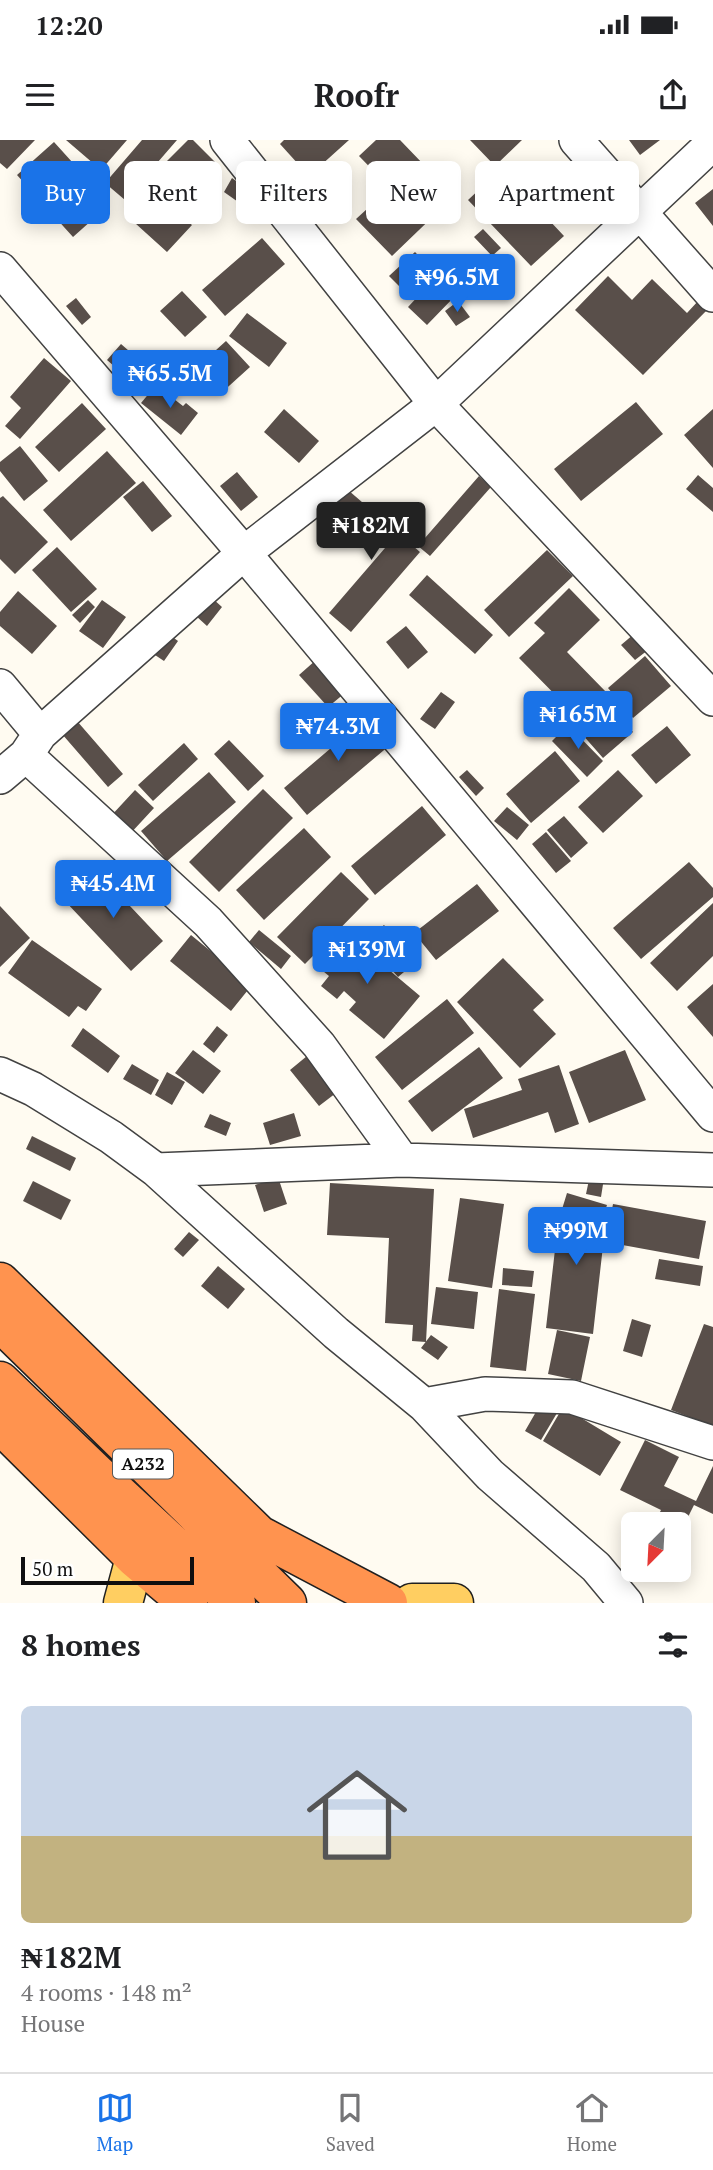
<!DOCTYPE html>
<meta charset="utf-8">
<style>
body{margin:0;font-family:"PT Serif",serif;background:#f6f6f6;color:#202124;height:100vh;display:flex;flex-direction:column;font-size:26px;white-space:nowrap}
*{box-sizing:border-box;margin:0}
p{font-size:23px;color:#757577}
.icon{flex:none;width:38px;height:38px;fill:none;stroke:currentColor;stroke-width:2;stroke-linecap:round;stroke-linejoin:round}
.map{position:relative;height:1463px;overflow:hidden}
.drawer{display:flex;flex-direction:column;background:#fff;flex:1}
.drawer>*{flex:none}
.hud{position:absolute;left:21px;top:21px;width:672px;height:63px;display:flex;gap:14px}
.needle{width:46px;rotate:204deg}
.fabs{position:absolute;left:621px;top:1372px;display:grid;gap:14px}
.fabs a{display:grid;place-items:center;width:70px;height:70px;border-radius:10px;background:#fff;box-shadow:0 4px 18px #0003;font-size:35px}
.scale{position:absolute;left:21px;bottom:18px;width:173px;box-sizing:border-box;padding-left:7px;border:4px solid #0f0f0f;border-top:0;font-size:19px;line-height:24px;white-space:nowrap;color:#0f0f0f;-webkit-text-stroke:5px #fff;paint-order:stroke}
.price{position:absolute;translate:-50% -60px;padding:0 16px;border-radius:7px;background:#1a73e8;color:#fff;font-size:23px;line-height:46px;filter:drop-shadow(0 2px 4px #0008)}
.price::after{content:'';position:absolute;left:50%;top:42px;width:21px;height:16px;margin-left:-10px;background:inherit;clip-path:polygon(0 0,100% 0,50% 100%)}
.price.active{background:#222;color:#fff}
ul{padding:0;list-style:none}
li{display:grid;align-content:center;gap:14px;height:371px;padding:0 21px}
li span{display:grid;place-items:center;height:217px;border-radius:10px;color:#555}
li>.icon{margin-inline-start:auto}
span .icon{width:126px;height:126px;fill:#fffc;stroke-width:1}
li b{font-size:30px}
h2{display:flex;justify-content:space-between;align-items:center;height:84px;padding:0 21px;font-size:30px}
.pill{padding:0 24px;border-radius:10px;background:#fff;box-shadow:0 4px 18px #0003;font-size:24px;line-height:63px}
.pill.active{background:#1a73e8;color:#fff}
.status{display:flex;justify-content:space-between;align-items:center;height:49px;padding:0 35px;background:#fff;direction:ltr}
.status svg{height:19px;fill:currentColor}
header{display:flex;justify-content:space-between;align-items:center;height:91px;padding:0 21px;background:#fff;font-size:32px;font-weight:700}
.tab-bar{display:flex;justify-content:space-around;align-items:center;height:98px;border-top:2px solid #e0e0e0;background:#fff;font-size:19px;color:#757577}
.tab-bar a{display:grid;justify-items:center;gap:4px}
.tab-bar .active{color:#1a73e8}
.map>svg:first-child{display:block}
.building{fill:#594f4a}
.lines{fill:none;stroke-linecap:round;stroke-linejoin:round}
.minor-casing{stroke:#424242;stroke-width:36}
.major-casing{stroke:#202020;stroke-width:41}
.highway-casing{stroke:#202020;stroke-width:41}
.minor{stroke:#fff;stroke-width:33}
.major{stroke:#ffce61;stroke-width:38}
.highway{stroke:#ff934f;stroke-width:38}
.labels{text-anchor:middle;stroke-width:7;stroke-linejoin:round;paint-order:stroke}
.shield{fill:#fff;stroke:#575757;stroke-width:2}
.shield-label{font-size:18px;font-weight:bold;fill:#0f0f0f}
</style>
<div class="status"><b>12:20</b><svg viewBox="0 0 49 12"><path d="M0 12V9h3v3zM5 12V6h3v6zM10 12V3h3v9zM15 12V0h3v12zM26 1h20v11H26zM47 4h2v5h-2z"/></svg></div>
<header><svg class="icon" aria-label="menu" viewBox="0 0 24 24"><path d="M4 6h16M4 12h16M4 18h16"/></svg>Roofr<svg class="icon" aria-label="share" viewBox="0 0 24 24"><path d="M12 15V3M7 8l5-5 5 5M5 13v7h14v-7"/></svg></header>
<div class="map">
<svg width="713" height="1463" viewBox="0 0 713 1463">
<rect width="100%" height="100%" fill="#fffbf1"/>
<!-- building -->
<path class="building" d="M0,0H35L7,29L0,23Z
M66,0H127L101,30Z
M142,0H177L125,60L105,43Z
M188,0H193L217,24L176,64L150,38Z
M284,0H349L309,36L280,4Z
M376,0H400L425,26L417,34L446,64L392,116L356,79L390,48L359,16Z
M470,0H522L495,26Z
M629,0H660L640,15Z
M54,2L110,64L73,97L17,35Z
M501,29L564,96L531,126L468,60Z
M232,38L250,51L241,64L224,52Z
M598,41L612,56L599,67L586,52Z
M149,47L192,85L167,112L125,74Z
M713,49V86L695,63Z
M483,89L501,108L492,116L474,97Z
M262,98L285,124L225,176L202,150Z
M415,112L436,134L411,158L389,136Z
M437,136L457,154L427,185L408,167Z
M608,136L632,160L652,139L687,173L699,160L709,168L643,235L575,170Z
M182,151L207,177L185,197L160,171Z
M76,158L91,177L82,185L66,166Z
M458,161L470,177L456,186L445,171Z
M247,173L287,203L269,227L229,196Z
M226,201L250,227L219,255L195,229Z
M121,204L151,230L137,246L107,220Z
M44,218L71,241L20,299L5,286L21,268L10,257Z
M156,245L183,266L186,263L198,273L181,295L141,263Z
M636,262L663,294L581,361L554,329Z
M82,263L106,289L59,332L35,307Z
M284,269L319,301L299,323L264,292Z
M713,269V328L684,295Z
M20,306L48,341L24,361L0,331V322Z
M107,311L136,343L71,401L43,370Z
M237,332L258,357L241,371L220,346Z
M698,335L713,348V372L686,349Z
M479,336L491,347L430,416L418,406Z
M143,341L172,376L152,392L123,357Z
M348,350L420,412L351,492L329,473L385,408L346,375L341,381L330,371Z
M3,356L48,402L15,434L0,419V358Z
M57,407L97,449L71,472L32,430Z
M547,410L573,436L509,497L484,470Z
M427,435L493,495L475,514L409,455Z
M569,448L600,480L567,512L606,552L579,579L519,518L545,493L534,483Z
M18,451L57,486L32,514L0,486V472Z
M212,458L222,467L207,486L196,476Z
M88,460L95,467L80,483L72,475Z
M102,460L126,477L103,508L79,491Z
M406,486L428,512L408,529L386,502Z
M167,493L178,501L164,521L152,513Z
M634,494L648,510L635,520L621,505Z
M645,516L671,546L633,578L608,548Z
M316,520L345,553L328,567L299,535Z
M441,552L455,562L435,589L420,579Z
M605,559L633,592L603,618L574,585Z
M357,567L390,605L307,675L284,648L351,591L341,579Z
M77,581L123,634L108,647L62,594Z
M568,585L603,621L587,637L552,601Z
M667,586L691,615L656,644L631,615Z
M229,600L264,636L248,651L214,614Z
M184,603L198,619L153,661L138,645Z
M555,611L580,641L531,683L506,654Z
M467,630L484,648L476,656L459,637Z
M618,630L643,656L603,693L578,667Z
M209,632L236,662L167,721L141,691Z
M263,649L293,678L219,752L189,722Z
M135,650L154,668L129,695L110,677Z
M422,666L446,695L375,755L351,726Z
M507,667L529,685L517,700L494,681Z
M564,676L588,703L571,718L547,690Z
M304,688L331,717L264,780L236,750Z
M546,692L571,721L556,733L532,704Z
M689,722L713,748V757L641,819L613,788Z
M96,730L163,801L131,831L64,760Z
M341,732L369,759L305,824L277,797Z
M477,744L499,771L436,820L414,793Z
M713,763V816L677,851L650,823Z
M0,766L30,798L0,827Z
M384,785L416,822L398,837L366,800Z
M259,790L291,816L281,829L249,802Z
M345,793L420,856L384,899L349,870L356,862L344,851L337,859L321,846L329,836L318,827Z
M191,795L252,845L231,871L170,821Z
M32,800L102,849L86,871L78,866L69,877L8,833Z
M503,818L544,860L533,870L556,894L520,928L457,862Z
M713,844V897L687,867Z
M447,859L474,893L402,950L375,917Z
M217,886L228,895L214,913L203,904Z
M83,888L120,916L108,933L71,906Z
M479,907L503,938L432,992L408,961Z
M193,910L221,931L203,954L175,933Z
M625,910L646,960L589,983L569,932Z
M307,916L336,953L319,966L290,930Z
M132,924L159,940L151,955L123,939Z
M559,925L579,984L555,993L548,972L473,998L464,969L522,950L518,939Z
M167,932L185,942L172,965L155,955Z
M294,973L301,996L270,1005L263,983Z
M210,974L231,983L226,996L204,987Z
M32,996L76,1018L70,1031L26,1009Z
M590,1035L604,1038L601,1057L586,1054Z
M278,1037L287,1064L264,1072L255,1045Z
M33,1041L71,1060L61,1080L23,1061Z
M330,1043L434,1049L426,1202L412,1201L413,1185L385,1183L389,1098L327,1095Z
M567,1053L607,1065L594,1105L603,1106L593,1194L546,1188L556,1101L594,1105L555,1092Z
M460,1058L504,1064L492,1148L448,1141Z
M613,1064L706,1081L699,1119L606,1102Z
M189,1092L199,1100L183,1117L174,1109Z
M659,1119L703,1126L700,1146L655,1139Z
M218,1126L245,1149L228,1169L201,1146Z
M503,1128L534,1131L532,1147L502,1145Z
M436,1147L478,1152L474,1189L431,1184Z
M499,1149L535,1154L526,1231L490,1227Z
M632,1179L651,1185L642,1217L623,1211Z
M704,1184L713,1187V1286L671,1270Z
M557,1190L590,1197L581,1241L548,1234Z
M431,1195L448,1207L438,1220L421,1208Z
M544,1258L560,1268L541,1300L525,1291Z
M563,1267L621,1302L600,1336L543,1301Z
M645,1300L679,1317L664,1346L696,1361L713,1326V1374L694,1365L679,1395V1384H654L661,1370L620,1350Z"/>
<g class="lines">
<defs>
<path id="minor" d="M227,0L436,264L713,559
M576,0L713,155
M0,129L244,413L713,975
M0,546L40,594
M26,615L208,782L319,905L402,1020
M0,637L26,615L40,594L244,413L436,264L713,3
M0,934L33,949L111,997L156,1030L402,1020L713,1030
M156,1030L336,1193L424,1265L485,1254L572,1257L713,1303
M424,1265L490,1335L596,1427L626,1463"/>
<path id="major" d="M123,1463L135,1418
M412,1463H454"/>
<path id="highway" d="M0,1142L259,1395L388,1463
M0,1182L287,1463
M0,1241L99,1336L236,1463
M0,1284L135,1418L188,1463"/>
</defs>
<!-- minor casing -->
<use href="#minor" class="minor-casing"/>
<!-- major casing -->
<use href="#major" class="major-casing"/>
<!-- highway casing -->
<use href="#highway" class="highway-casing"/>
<!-- minor -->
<use href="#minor" class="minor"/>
<!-- major -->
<use href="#major" class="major"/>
<!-- highway -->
<use href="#highway" class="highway"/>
</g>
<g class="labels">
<!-- shield labels -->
<rect class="shield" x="113" y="1309.5" width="60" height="29" rx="5"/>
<g class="shield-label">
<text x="143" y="1330">A232</text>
</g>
</g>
</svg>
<div class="fabs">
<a><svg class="needle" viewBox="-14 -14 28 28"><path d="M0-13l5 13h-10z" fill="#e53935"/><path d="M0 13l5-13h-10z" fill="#757577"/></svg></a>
</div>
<div class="scale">50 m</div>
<b class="price" style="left:457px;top:174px">₦96.5M</b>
<b class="price" style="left:170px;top:270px">₦65.5M</b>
<b class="price active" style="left:371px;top:422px">₦182M</b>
<b class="price" style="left:578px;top:611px">₦165M</b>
<b class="price" style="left:338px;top:623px">₦74.3M</b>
<b class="price" style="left:113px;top:780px">₦45.4M</b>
<b class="price" style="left:367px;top:846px">₦139M</b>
<b class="price" style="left:576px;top:1127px">₦99M</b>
<div class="hud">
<a class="pill active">Buy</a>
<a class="pill">Rent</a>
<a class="pill">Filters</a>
<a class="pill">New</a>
<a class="pill">Apartment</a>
</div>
</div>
<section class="drawer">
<h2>8 homes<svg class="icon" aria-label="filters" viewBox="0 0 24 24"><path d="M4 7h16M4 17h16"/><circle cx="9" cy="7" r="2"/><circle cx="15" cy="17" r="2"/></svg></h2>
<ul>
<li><span style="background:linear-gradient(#c9d6e8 60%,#c2b280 0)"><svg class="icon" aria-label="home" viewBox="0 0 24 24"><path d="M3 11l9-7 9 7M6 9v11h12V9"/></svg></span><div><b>₦182M</b><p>4 rooms · 148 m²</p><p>House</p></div></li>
</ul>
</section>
<nav class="tab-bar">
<a class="active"><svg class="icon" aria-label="map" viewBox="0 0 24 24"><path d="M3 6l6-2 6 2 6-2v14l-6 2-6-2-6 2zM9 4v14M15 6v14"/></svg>Map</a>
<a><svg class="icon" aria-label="saved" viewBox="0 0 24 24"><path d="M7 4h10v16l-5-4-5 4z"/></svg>Saved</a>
<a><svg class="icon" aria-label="home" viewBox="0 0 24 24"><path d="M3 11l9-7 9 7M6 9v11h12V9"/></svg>Home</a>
</nav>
